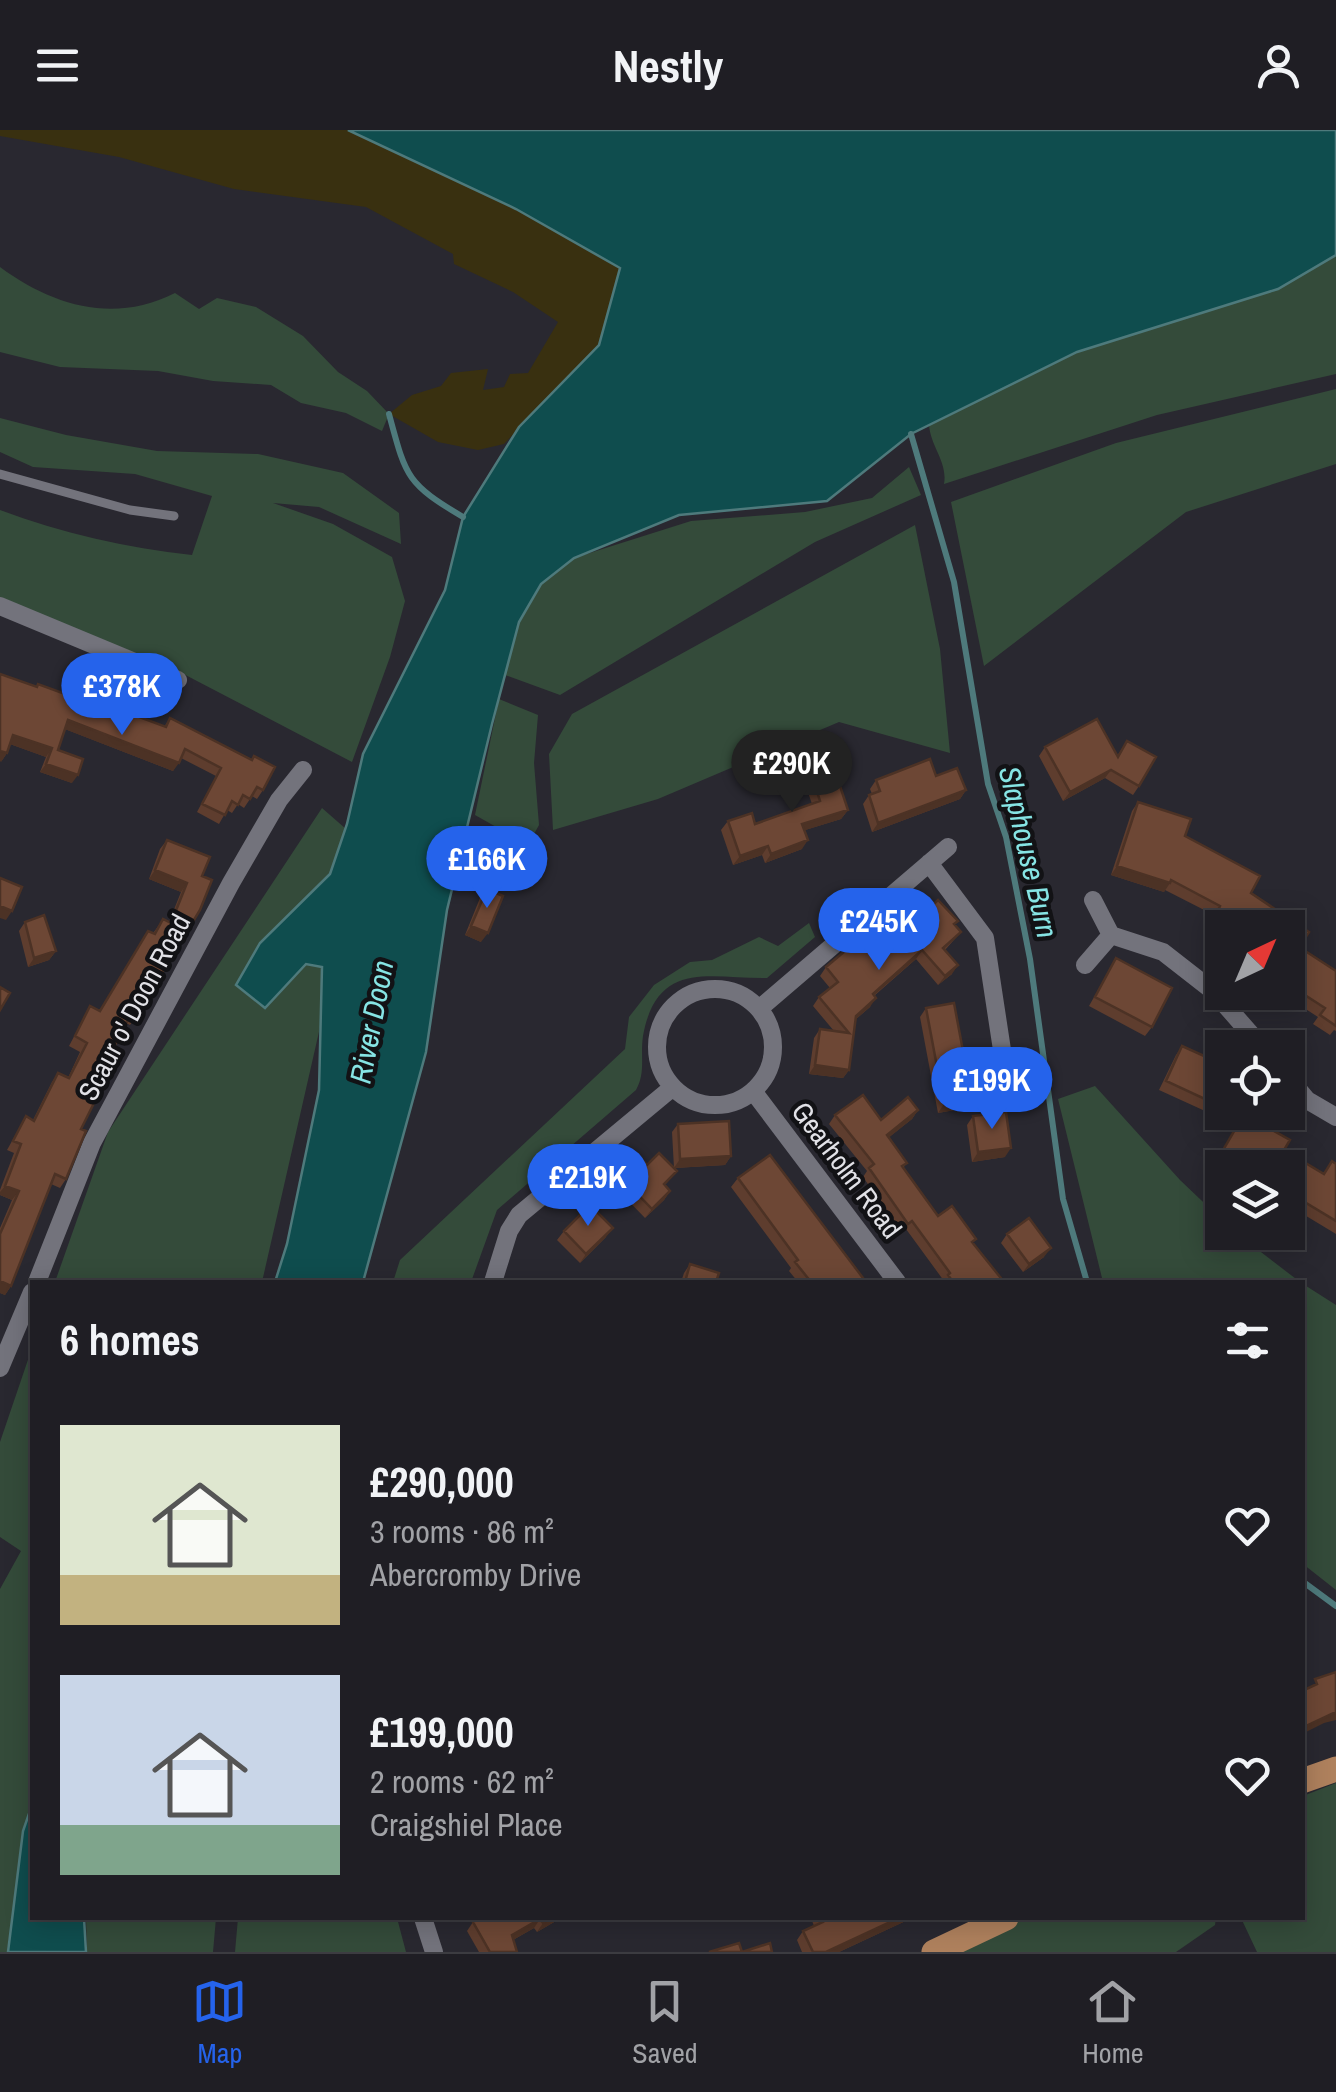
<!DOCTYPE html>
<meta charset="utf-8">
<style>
body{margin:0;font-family:"Archivo Narrow",sans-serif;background:#2c2b31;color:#f1f3f6;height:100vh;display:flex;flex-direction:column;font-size:38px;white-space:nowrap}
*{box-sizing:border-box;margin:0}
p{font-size:32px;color:#a1a2a6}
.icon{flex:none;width:55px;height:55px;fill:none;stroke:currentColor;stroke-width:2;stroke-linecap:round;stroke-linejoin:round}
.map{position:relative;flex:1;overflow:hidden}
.details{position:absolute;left:30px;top:1150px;width:1275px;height:640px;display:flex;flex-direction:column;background:#1f1e24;border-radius:0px;box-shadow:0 5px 25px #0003,0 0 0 2px #3c3c41}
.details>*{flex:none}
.needle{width:65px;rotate:44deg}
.tools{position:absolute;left:1205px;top:780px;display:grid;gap:20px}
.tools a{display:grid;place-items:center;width:100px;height:100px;border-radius:0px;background:#1f1e24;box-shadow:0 5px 25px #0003,0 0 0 2px #3c3c41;font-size:50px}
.price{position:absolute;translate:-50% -85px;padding:0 22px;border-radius:35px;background:#2563eb;color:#fff;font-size:32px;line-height:65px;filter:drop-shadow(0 2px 5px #0008)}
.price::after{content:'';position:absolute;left:50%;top:60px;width:30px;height:22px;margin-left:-15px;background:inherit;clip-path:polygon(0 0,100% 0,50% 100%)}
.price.current{background:#222;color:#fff}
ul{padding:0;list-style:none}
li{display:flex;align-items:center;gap:30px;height:250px;padding:0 30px}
li span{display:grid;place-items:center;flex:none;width:280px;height:200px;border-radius:0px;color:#555}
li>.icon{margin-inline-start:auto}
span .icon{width:120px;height:120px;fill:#fffc;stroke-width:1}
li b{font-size:42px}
h2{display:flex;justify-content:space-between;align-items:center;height:120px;padding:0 30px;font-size:42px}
header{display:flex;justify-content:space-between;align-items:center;height:130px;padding:0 30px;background:#1f1e24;font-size:45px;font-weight:700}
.dock{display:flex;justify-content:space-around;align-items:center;height:140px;border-top:2px solid #3c3c41;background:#1f1e24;font-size:28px;color:#a1a2a6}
.dock a{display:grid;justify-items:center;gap:5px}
.dock .current{color:#2563eb}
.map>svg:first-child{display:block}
.green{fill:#344b3a}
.sand{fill:#393010}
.water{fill:#0f4d4e;stroke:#4e7a7c;stroke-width:2.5}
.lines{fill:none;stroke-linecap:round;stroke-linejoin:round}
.stream{stroke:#4e7a7c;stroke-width:6}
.service{stroke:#73737c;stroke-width:9}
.minor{stroke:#73737c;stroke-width:18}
.primary{stroke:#af815d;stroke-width:25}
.wall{fill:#5e3d2e}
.shaded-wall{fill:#4c3225}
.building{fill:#6d4735;stroke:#4c3225;stroke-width:2.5}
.labels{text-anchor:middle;stroke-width:9;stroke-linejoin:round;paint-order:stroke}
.street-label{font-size:28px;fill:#e2e2e7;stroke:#121215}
.water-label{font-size:30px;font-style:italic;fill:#86e4e4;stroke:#121215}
</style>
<header><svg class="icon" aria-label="menu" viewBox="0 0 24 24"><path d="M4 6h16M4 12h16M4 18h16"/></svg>Nestly<svg class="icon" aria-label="person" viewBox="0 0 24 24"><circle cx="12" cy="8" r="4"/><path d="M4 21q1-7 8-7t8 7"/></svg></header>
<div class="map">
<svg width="1336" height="1822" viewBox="0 0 1336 1822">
<rect width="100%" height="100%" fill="#292830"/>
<!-- green -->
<path class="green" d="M1336,125V244L1157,285L944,354C948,332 930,316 929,294L1077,222L1278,159Z
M0,137C53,176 114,194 175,163L199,179L217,168L256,177L303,206L338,242L367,261L389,284L382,301L346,283L301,273L271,255L213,251L158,241L60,237L0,222Z
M1336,259V334L1186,382L984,536L951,372L1116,313Z
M0,288L66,305L157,321L258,324L343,343L399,383L401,414L319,377L273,373L333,394L392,427L405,471L390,527L352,632L172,538L0,469V380C61,403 127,418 192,425L212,366L135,344L33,337L0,322Z
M909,337L921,365L815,412L560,565L505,545L519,492L541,454L574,428L691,391L805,382L872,368Z
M915,395L940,519L950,623L839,592L658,669L553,700L549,624L572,584Z
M499,569L538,585L534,633L539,695L528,715L475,685Z
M322,678L362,713L262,1152H55L108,1002Z
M809,793L815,807L767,848C712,849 657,828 643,906C640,926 646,942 636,960L497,1080L471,1152H393L400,1130L625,919L629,887L654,855L690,832L712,830L759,807L778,816Z
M1095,956L1180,1050L1222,1090V1102L1236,1103L1300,1152H1103L1058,969Z
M1303,1154L1336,1175V1460L1303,1434Z
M32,1218V1732L17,1752L7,1822H0V1459L21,1421L0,1407V1312Z
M1336,1653V1822H1257L1241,1788H1302L1303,1666Z
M86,1788H216L213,1822H87Z
M238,1788H397L406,1822H235Z
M1020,1788H1216L1215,1795L1176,1822H941Z"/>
<!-- sand -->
<path class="sand" d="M0,0H348L516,79L620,138L599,215L504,314L478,320L438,312L389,284L412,265L441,256L451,243L488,239L483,260L504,257L510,244L528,243L558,192L513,162L454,134L453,124L366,77L234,59L119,27L0,6Z"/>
<!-- water -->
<path class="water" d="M348,0H1336V125L1278,159L1077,222L911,304L827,371L679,385L574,428L541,454L519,492L492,594L447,780L426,922L363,1152H275L287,1114L319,960L322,837L306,834L265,878L236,855L260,813L330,744L347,694L363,624L445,460L463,387L519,297L599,215L620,138L516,79Z
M32,1675V1788H84L86,1822H8L23,1701Z"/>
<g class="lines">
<!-- stream -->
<path class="stream" d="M389,284C406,347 406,353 463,387
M911,304L954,452L988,654L1006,707L1030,829L1063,1069L1087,1152
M1302,1451L1336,1476"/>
<!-- service -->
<path class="service" d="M0,344L130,380L174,386"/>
<!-- minor -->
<path class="minor" d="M0,476L178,550
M929,733L985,808L1009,966
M1093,770L1111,805L1163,822L1213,861L1263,918
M1085,835L1111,805
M657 917a58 58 0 1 1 116 0a58 58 0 1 1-116 0Z
M759,879L948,717
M1288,947L1307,970L1336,987
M753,961L897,1152
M37,1152L92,1013L231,753L279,670L303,640
M493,1152L509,1101L519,1085L673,957
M0,1238L32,1162
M423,1788L434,1822"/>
<!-- primary -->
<path class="primary" d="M1302,1651L1336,1639
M934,1822L1006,1788"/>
</g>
<!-- wall -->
<path class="wall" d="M36,557L164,597L170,588L263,660L257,669L252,666L244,678L238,674L232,683L227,680L219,694L197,682L216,646L181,628L173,641L65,599L58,620L72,653L40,642L46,627L10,614L7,623L1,632Z
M1127,611L1139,656L1133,665L1105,648L1063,671L1039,626L1045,617L1117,626Z
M807,630L848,680L841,689L805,700L802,719L765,733L762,725L733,735L721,700L728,691L755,694L812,674L800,639Z
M936,646L966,660L960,669L872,702L863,674L869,665L872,664L870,659L876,650Z
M1138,672L1191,689L1185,706L1260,746L1251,763L1309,802L1299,817L1336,841V901L1334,900L1330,905L1313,894L1318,887L1287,867L1298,851L1288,844V798H1222V799L1210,792L1214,785L1165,760L1164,762L1111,745L1132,681Z
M167,710L210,727L136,886L130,895L126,893L105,934L81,999L66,1049L60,1058L51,1054L11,1156L5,1165L0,1163V1098L12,1070L0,1065V1060L14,1023L7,1020L26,986L33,990L52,952L58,943L68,948L80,922L69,916L90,876L99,881L163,789L169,792L181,762L149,749L160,719Z
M487,759L481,812L465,805L480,768Z
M25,792L56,821L49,830L28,837L19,801Z
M955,795L961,802L945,820L952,844L938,855L916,829L874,866L870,877L855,890L849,940L843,948L809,944L814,908L820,899L834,901L813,876L819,867L830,858L820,846L826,837L905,801Z
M1116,828L1152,897L1145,906L1089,876Z
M926,878L972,969L966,978L938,983L920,887Z
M1182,916L1222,977L1216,986L1159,960L1176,925Z
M918,980L912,989L889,1007L907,1033L903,1038L938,1086L973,1113L1004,1152H943L944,1151L906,1099L902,1102L879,1070L863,1047L867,1041L829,994L835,985L881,990Z
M1244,984L1284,1020L1324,1044L1332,1031L1336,1034V1104L1288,1075V1038H1222V1041L1213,1036Z
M973,986L1005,1027L972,1032L967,995Z
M678,994L731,1026L725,1035L675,1038L677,1041L665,1055L670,1061L664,1070L645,1088L616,1058L623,1049L647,1035L674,1038L672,1002Z
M738,1048L866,1152H798L789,1141L791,1138L731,1057Z
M564,1101L606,1107L580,1133L557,1110Z
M1007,1104L1044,1127L1023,1142L1001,1113Z
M690,1134L716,1152H681L684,1143Z
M561,1788L537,1802L534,1798L513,1810L517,1822H479L467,1801L473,1792Z
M811,1788H912L839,1822H802L797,1810L803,1801L814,1796Z"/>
<!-- shaded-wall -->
<path class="shaded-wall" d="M68,590L179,633L173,641L62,598Z
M13,605L52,618L46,627L7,613Z
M0,621L7,623L1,632L0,631Z
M46,634L78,645L72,653L40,642Z
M1111,640L1105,648L1063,671L1070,662Z
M966,660L960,669L872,702L878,693Z
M848,680L841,689L796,703L802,694Z
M808,710L802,719L765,733L771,724Z
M768,716L762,725L733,735L740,726Z
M1117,736L1170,753L1164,762L1111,745Z
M155,740L187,753L181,762L149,749Z
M0,776L12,781L6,790L0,788Z
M471,796L488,803L481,812L465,805Z
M922,820L916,829L866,872L873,864Z
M56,821L49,830L28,837L34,828Z
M958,835L952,844L938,855L945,846Z
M876,868L870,877L849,895L856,886Z
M815,935L849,940L843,948L809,944Z
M972,969L966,978L938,983L944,974Z
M918,980L912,989L881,1014L887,1005Z
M1011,1018L1005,1027L972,1032L978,1022Z
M731,1026L725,1035L674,1038L680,1029Z
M5,1056L19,1061L12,1070L0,1065V1062Z
M670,1061L664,1070L645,1088L652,1079Z
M613,1098L606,1107L580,1133L586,1124Z
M1051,1118L1044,1127L1023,1142L1029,1134Z
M0,1151L11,1156L5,1165L0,1163Z
M1336,1582V1590L1324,1593L1302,1604V1598Z
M552,1788H561L537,1802L543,1793Z
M899,1788H912L839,1822H826Z
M540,1789L534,1798L506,1814L512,1805Z"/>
<!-- building -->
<path class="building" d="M0,544L37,557L38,554L98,576L99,572L166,597L170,588L252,630L254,626L275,637L263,660L257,657L250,669L243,665L238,675L232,671L225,685L202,674L221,638L185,619L179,633L68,590L58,620L83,629L78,645L46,634L52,618L13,605L7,623L0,621Z
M1097,589L1118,627L1127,611L1156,627L1139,656L1111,640L1070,662L1045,617Z
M829,623L848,680L802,694L808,710L771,724L768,716L740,726L728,691L752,683L755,694L820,671L807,630Z
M930,629L936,646L957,638L966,660L878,693L869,665L880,661L876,650Z
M1138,672L1191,689L1185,706L1260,746L1251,763L1309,802L1299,817L1336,841V896L1320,885L1325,878L1294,858L1304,842L1288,831V798H1239L1240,796L1217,783L1220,776L1171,750L1170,753L1117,736Z
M167,710L210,727L202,746L212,750L200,780L136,886L131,884L105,934L112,937L81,999L86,1001L66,1049L55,1044L11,1156L0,1151V1104L19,1061L5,1056L21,1014L13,1011L26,986L34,991L58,943L69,948L87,913L75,906L90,876L100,881L148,801L155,804L163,789L171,793L187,753L155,740Z
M0,748L22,757L12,781L0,776Z
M487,759L503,766L488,803L471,796Z
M938,770L958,791L954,794L961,802L943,818L958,835L945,846L922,820L873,864L876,868L856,886L849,940L815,935L820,899L849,903L819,867L838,852L826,837L890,783L905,801Z
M44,785L56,821L34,828L25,792Z
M1116,828L1172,858L1152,897L1095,867Z
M0,857L10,863L0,880Z
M954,873L972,969L944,974L926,878Z
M1182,916L1222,934V977L1166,951Z
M863,965L881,990L908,967L918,980L887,1005L907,1033L902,1036L938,1086L952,1076L976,1109L972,1112L1004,1152H953L948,1145L950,1143L912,1091L908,1094L869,1038L874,1034L835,985Z
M1006,982L1011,1018L978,1022L973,986Z
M1244,984L1290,1010L1284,1020L1324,1044L1332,1031L1336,1034V1091L1288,1062V1038H1238L1219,1027Z
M729,991L731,1026L680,1029L678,994Z
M659,1023L677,1041L664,1054L670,1061L652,1079L623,1049L642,1030L647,1035Z
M770,1025L866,1152H811L795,1132L798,1130L738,1048Z
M590,1075L613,1098L586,1124L564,1101Z
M1029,1088L1051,1118L1029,1134L1007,1104Z
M690,1134L719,1143L716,1152H685Z
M1336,1542V1582L1302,1598V1561L1317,1554L1315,1549Z
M481,1788H552L543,1793L540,1789L512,1805L517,1822H490L473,1792Z
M821,1788H899L826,1822H813L803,1801L823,1792Z
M739,1813L742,1822H709Z
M770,1813L772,1822H742Z"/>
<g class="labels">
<!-- street labels -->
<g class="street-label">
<text transform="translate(134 877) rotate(-62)" y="10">Scaur o' Doon Road</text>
<text transform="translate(847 1040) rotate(53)" y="10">Gearholm Road</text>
</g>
<!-- water labels -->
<g class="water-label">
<text transform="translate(1028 722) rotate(77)" y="10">Slaphouse Burn</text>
<text transform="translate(372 892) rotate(-79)" y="10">River Doon</text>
</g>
</g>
</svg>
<div class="tools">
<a><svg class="needle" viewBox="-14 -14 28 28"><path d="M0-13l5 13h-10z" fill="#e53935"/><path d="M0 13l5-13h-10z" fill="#a1a2a6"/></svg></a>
<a><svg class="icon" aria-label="locate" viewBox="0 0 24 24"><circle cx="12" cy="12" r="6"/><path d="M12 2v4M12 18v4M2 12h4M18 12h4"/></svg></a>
<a><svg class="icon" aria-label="layers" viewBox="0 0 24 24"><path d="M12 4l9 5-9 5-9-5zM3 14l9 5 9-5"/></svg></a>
</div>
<b class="price" style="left:122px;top:608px">£378K</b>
<b class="price current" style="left:792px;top:685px">£290K</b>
<b class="price" style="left:487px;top:781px">£166K</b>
<b class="price" style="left:879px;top:843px">£245K</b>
<b class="price" style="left:992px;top:1002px">£199K</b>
<b class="price" style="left:588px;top:1099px">£219K</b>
<section class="details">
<h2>6 homes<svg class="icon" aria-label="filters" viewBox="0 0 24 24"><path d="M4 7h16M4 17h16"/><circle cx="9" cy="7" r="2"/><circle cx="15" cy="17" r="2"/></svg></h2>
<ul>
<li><span style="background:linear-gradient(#dfe7d0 75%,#c2b280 0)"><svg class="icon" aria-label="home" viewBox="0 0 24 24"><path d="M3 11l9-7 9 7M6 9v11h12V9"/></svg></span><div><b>£290,000</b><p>3 rooms · 86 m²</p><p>Abercromby Drive</p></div><svg class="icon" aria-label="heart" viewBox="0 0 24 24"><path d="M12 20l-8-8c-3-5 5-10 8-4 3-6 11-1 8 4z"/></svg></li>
<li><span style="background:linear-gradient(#c9d6e8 75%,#7fa58c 0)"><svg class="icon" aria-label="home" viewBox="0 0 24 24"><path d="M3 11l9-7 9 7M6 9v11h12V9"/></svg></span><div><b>£199,000</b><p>2 rooms · 62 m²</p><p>Craigshiel Place</p></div><svg class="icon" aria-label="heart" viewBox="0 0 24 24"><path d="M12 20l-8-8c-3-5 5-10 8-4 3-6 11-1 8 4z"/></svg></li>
</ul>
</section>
</div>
<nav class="dock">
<a class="current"><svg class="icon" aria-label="map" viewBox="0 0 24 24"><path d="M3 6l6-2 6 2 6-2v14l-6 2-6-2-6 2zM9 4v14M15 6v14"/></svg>Map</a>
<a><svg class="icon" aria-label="saved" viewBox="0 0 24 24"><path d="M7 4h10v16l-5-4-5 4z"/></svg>Saved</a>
<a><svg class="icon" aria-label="home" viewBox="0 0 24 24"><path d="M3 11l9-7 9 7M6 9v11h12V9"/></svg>Home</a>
</nav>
